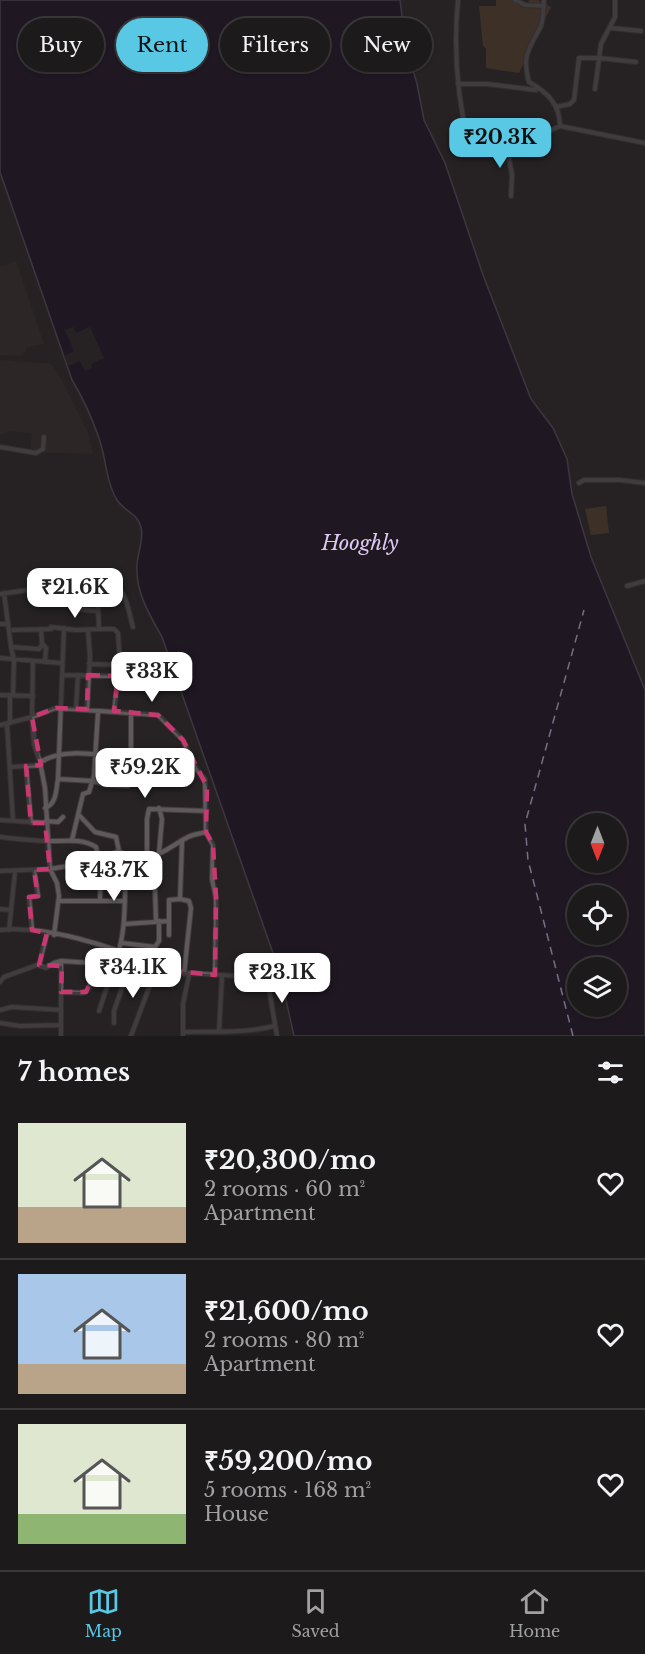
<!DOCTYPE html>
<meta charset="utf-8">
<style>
body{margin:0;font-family:"Libre Baskerville",serif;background:#252324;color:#f1f3f6;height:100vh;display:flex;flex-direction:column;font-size:22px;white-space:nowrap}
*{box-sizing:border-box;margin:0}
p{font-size:20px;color:#a0a1a3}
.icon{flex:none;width:33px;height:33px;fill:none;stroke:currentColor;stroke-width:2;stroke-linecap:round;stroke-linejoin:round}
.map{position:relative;height:1036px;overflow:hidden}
.panel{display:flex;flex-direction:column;background:#1d1a1b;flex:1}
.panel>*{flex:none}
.guide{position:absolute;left:18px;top:18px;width:609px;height:54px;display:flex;gap:12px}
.needle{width:39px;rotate:180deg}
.controls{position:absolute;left:567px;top:813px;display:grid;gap:12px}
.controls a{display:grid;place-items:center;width:60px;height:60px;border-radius:50%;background:#1d1a1b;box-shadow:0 2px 4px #0004,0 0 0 2px #3b383a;font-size:30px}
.price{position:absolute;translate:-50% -51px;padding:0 14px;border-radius:12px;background:#fff;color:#222;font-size:20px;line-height:39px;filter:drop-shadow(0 2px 3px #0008)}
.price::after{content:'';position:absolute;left:50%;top:36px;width:18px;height:14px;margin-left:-9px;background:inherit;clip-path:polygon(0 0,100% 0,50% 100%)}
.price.on{background:#58c8e4;color:#111}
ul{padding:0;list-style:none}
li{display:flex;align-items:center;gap:18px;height:150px;padding:0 18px}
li+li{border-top:2px solid #3b383a}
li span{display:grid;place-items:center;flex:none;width:168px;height:120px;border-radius:0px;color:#555}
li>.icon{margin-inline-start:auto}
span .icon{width:72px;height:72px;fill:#fffc;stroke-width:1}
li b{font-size:26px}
h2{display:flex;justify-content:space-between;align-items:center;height:72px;padding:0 18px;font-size:26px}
.tag{padding:0 21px;border-radius:27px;background:#1d1a1b;box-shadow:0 2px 4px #0004,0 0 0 2px #3b383a;font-size:21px;line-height:54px}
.tag.on{background:#58c8e4;color:#111}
.menu{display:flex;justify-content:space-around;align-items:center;height:84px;border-top:2px solid #3b383a;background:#1d1a1b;font-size:16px;color:#a0a1a3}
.menu a{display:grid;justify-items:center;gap:3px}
.menu .on{color:#58c8e4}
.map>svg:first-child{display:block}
.built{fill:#352a2c}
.green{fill:#57402c}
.water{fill:#170c23;stroke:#584f5f;stroke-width:1.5;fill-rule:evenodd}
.pier{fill:#272324}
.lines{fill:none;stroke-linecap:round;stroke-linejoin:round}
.ferry{stroke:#dec6fc;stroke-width:1.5;stroke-dasharray:8 6;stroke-linecap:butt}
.street-casing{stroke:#413d3e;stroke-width:6}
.street{stroke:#5f595b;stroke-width:4}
.marked{fill:none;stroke:#c93871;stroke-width:4.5;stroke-dasharray:12 8;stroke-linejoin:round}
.labels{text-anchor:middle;stroke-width:4.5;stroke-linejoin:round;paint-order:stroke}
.water-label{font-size:20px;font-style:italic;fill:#dec6fc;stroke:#1e191a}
</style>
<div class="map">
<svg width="645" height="1036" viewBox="0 0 645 1036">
<rect width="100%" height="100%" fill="#272324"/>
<!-- built -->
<path class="built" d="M16,261L44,344L27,347L22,356L0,355V267Z
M0,360L51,364L60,377L88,433L93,454L38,452L31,448L32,433L9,431L0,435Z"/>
<!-- green -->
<path class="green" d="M496,0H512L526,6L529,0H538L551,7L519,73L486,68V49L483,45L479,6H496Z
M606,506L609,533L591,535L585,509Z"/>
<!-- water -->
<path class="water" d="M0,0H400L405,41L417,84L424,120L445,163L483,275L531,399L553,428L567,459L572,494L591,557L645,690V1036H294L280,973L162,637C149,614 135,591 137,564C138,552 144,539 141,527C138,514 124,511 117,500C106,482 106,458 99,438C92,418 83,398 72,380L0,172ZM578,824H616V862H578ZM578,896H616V934H578ZM578,968H616V1006H578Z"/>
<!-- pier -->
<path class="pier" d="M73,327L76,333L90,327L104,358L91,364L92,368L85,371L80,361L68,366L64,356L74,351L65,330Z"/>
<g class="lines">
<!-- ferry -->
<path class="ferry" d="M573,1036L528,860L525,824L584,610"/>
<defs>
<path id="street" d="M458,0C453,52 457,99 470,149
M515,0L525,5L544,6
M544,0C543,8 544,21 540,28C528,50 522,56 529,82C547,92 560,104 560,126
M611,28L641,31
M458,84H487L536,90
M595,89L601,44L615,17V0
M556,107L570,104L574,100L579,58H599L636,62
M506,141L512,175L511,196
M458,154L483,143L534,138L560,126L645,143
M0,447L36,453L43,449L44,437
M579,483L584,480H620L645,483
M69,585L71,607L75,609L98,611
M97,585L99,629H114L118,633L120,662L114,712
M627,586L645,581
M4,593L11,647L39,649L42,645
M0,594L77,583L116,585C127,594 129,614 133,627
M0,624H7
M51,627L75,630L99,629
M41,629L42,643L46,648L45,662
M13,630L51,629
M11,647L14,660L13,695
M0,658L61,663
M33,661L32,717L34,744L40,762L45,788L50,869L57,883L59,896L54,935
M89,664L119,665
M62,675L118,676
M0,695L33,696
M76,708L78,675
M87,710L90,656L88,630
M10,723V695
M7,724L13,820
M0,725L32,717L56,708L158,715L183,740L197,770L205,779L206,832
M41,762C63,747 100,755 126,758
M26,766L31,823
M11,767L41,765
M58,779L93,781L108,785L128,786L129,771L126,758L131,751V712
M45,808C57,804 56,789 58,779L64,628
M159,808L162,819L159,853
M79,815L95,832L116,837L119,851
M0,820L46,823
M46,821L58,822L63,817
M0,837C14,839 29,840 44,841C61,842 80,837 96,847L99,859
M72,840L83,794L89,792L94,776L98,712
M154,856L156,922
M147,858V819L149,809L207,811
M0,871L50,869L86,863L119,851C145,871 165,849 188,837C193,834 200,834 206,832L213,845L212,879L216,897V923L215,975
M180,899L189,901L191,908L184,974
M100,900L101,858
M59,901H125
M0,909L10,910
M125,924L169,921
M32,929L29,897L38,896L34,870
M0,930C40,926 92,941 130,955C143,960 154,969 168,972L256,977L269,989L277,1036
M9,930L15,872
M169,935V900L180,899L182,842
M122,943L155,947L159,941V921
M39,965L47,933
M0,982L4,977L37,965L46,968L54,963L61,961L93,963L117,957C128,924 123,892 127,857
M61,992L83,993L88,990L100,960
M0,1010L12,1007L61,1010
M99,1011L117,957
M0,1023L20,1026L61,1025
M114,1023V1011L133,956
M183,1032C214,1031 244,1034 274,1026
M219,1032L222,976
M61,1036V961
M131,1036L156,969
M183,1036V1004L189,975"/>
</defs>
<!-- street casing -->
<use href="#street" class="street-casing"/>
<!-- street -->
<use href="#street" class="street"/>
</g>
<!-- marked area -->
<path d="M0 0H645V1036H0ZM88,675L118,676L114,711L158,715L183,740L207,787L206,832L213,845L216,897L215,975L156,969L119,951L117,957L100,960L86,992H61L62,966L39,965L47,933L32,930L29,897L38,896L34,870L50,869L45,823H31L26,766L41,765L32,717L56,708L87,709Z" fill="#272324" fill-opacity=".55" fill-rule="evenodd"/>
<path class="marked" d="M88,675L118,676L114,711L158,715L183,740L207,787L206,832L213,845L216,897L215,975L156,969L119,951L117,957L100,960L86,992H61L62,966L39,965L47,933L32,930L29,897L38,896L34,870L50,869L45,823H31L26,766L41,765L32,717L56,708L87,709Z"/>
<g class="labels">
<!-- water labels -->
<g class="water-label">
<text x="360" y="550">Hooghly</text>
</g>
</g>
</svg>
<div class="controls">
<a><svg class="needle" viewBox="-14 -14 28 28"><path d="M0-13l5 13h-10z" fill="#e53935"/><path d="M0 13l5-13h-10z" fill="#a0a1a3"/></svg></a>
<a><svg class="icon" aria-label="locate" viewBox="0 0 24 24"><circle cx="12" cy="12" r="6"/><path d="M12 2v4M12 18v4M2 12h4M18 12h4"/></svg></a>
<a><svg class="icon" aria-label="layers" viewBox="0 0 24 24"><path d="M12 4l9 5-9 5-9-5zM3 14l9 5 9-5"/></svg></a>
</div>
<b class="price on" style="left:500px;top:169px">₹20.3K</b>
<b class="price" style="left:75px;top:619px">₹21.6K</b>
<b class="price" style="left:152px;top:703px">₹33K</b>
<b class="price" style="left:145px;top:799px">₹59.2K</b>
<b class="price" style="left:114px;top:902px">₹43.7K</b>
<b class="price" style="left:133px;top:999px">₹34.1K</b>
<b class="price" style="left:282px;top:1004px">₹23.1K</b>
<div class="guide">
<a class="tag">Buy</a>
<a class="tag on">Rent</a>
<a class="tag">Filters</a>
<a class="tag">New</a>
</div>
</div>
<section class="panel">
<h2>7 homes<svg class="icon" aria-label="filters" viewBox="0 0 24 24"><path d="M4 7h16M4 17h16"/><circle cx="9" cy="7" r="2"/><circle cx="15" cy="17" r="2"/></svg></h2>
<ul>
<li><span style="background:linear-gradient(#dfe7d0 70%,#b9a48a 0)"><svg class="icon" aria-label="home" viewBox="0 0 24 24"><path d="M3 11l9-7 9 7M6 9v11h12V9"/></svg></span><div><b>₹20,300/mo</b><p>2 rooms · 60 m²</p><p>Apartment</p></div><svg class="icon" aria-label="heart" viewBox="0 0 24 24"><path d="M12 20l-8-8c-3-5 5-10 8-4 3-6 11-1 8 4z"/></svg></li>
<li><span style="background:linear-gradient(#a9c7e8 75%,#b9a48a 0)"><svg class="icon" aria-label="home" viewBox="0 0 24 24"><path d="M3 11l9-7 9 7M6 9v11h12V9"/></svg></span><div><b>₹21,600/mo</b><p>2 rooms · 80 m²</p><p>Apartment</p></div><svg class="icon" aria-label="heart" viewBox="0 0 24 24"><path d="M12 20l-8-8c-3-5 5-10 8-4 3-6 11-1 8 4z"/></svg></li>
<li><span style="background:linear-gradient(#dfe7d0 75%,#8fb573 0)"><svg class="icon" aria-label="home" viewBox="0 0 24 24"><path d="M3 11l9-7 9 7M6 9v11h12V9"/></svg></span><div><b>₹59,200/mo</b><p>5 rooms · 168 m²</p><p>House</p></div><svg class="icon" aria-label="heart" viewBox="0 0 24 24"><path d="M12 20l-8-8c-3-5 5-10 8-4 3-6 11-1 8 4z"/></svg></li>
</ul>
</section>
<nav class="menu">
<a class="on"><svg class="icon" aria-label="map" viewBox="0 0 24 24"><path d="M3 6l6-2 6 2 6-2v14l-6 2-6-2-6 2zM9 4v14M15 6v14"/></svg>Map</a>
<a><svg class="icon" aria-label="saved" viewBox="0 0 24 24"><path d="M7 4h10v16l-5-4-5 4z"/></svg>Saved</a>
<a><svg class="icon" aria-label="home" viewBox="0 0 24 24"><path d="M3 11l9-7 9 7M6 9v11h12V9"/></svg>Home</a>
</nav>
